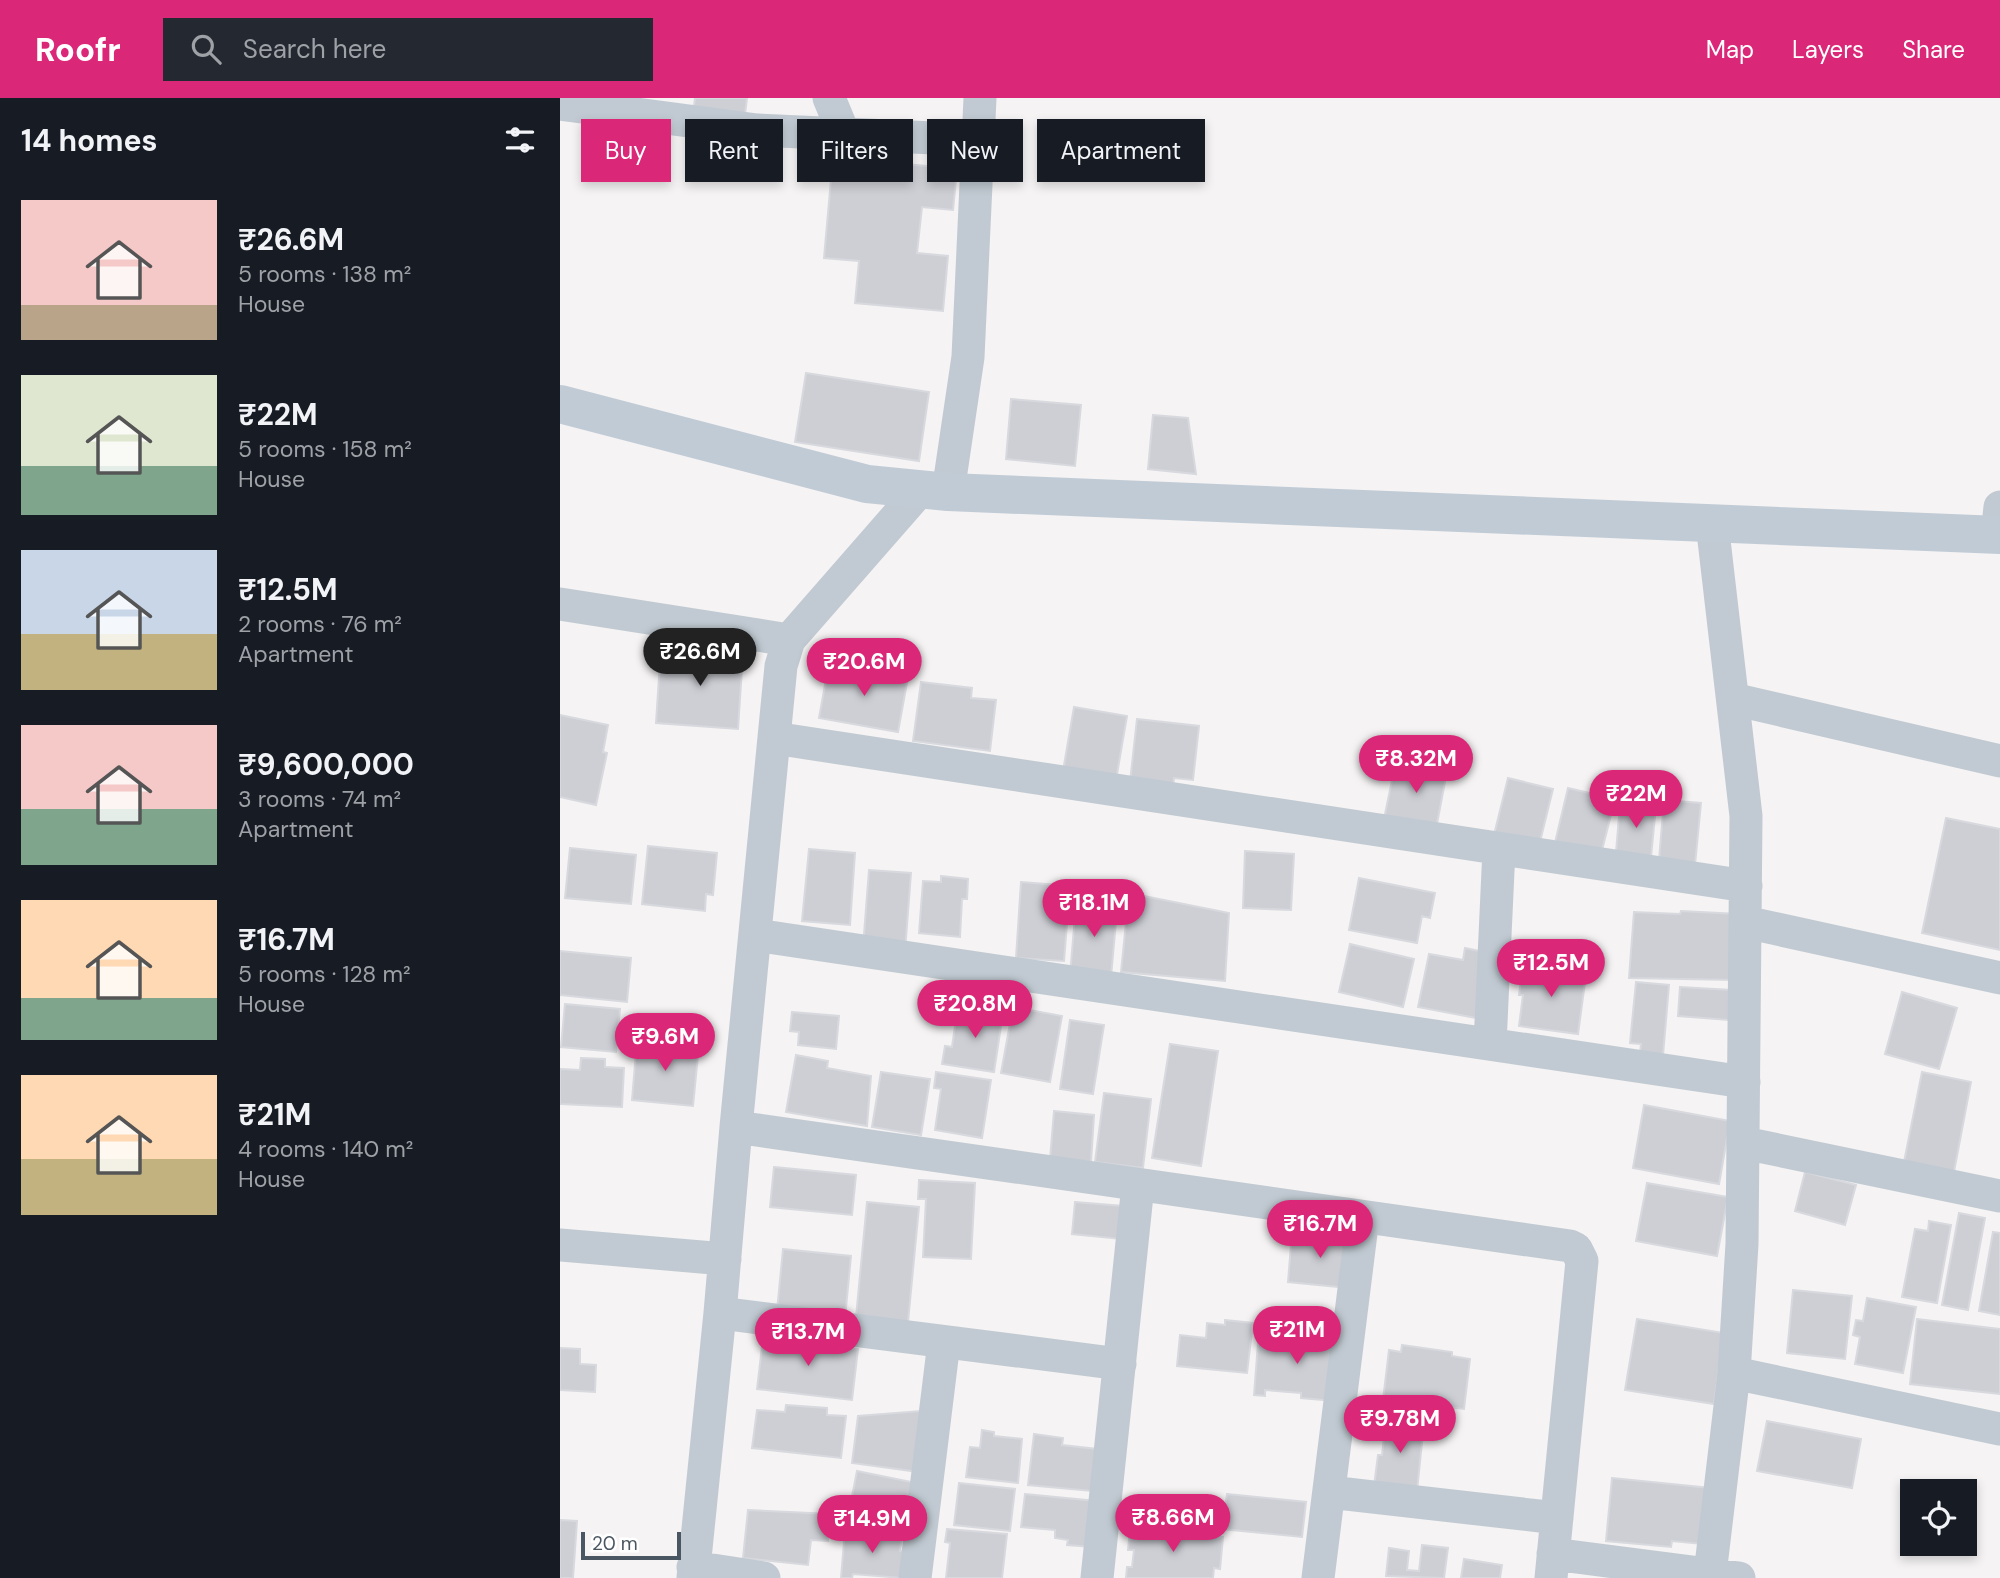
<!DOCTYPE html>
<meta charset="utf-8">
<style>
body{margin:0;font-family:"DM Sans",sans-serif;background:#242831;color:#f1f3f6;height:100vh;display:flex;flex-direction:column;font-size:26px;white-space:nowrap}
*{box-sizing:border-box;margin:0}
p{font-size:23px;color:#9ea1a6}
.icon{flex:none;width:38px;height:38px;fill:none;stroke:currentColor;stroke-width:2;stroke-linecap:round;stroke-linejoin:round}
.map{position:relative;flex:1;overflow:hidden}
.side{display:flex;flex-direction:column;background:#171b24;width:560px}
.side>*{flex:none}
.top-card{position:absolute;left:21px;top:21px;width:665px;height:63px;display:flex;gap:14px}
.fabs{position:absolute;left:1340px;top:1381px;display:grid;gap:14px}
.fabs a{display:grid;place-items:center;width:77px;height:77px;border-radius:0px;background:#171b24;box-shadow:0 4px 10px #0003;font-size:35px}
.scale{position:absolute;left:21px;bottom:18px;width:100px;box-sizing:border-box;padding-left:7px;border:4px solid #4a5661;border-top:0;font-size:19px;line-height:24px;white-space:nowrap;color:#4a5661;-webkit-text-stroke:5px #fff;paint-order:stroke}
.price{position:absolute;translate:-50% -60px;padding:0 16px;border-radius:24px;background:#db2777;color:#fff;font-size:23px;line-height:46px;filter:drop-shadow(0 2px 4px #0008)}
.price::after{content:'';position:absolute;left:50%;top:42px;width:21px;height:16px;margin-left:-10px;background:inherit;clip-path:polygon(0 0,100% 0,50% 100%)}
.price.active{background:#222;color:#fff}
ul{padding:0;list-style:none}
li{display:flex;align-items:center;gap:21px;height:175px;padding:0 21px}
li span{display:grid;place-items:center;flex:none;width:196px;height:140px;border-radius:0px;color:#555}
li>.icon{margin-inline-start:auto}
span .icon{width:84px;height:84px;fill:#fffc;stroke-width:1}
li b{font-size:30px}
h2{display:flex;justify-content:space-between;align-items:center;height:84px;padding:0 21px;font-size:30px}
.chip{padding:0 24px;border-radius:0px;background:#171b24;box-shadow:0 4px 10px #0003;font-size:24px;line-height:63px}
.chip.active{background:#db2777;color:#fff}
header{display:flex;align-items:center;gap:42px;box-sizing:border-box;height:98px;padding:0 35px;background:#db2777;color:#fff}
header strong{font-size:33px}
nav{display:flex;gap:38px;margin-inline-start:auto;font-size:24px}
.search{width:490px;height:63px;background:#242831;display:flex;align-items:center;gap:18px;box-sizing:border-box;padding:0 24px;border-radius:0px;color:#9ea1a6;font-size:26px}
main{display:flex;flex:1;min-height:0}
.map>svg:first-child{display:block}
.building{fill:#cdcfd5;stroke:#d7d9de;stroke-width:2}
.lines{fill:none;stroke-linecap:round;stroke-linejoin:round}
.street{stroke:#c1cad2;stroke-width:33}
.secondary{stroke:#c1cbd6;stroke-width:38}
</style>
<header>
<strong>Roofr</strong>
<div class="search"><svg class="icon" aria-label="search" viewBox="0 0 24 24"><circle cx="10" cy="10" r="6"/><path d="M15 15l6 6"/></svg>Search here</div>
<nav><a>Map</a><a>Layers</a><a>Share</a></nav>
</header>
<main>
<section class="side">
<h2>14 homes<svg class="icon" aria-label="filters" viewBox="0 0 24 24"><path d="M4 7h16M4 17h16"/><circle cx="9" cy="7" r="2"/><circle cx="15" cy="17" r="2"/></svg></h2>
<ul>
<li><span style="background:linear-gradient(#f6c9c9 75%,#b9a48a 0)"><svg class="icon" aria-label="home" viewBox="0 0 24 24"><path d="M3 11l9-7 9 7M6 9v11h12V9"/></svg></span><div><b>₹26.6M</b><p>5 rooms · 138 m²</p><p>House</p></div></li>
<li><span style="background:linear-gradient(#dfe7d0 65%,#7fa58c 0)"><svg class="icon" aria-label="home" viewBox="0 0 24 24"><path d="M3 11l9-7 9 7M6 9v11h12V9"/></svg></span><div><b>₹22M</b><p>5 rooms · 158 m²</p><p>House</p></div></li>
<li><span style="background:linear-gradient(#c9d6e8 60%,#c2b280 0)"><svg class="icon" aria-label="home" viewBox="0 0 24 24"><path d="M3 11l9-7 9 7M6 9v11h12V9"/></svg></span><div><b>₹12.5M</b><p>2 rooms · 76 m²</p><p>Apartment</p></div></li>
<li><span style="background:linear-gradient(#f6c9c9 60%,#7fa58c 0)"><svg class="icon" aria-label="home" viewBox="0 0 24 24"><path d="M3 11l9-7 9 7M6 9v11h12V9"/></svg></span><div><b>₹9,600,000</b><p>3 rooms · 74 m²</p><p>Apartment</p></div></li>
<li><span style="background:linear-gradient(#ffd9b3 70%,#7fa58c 0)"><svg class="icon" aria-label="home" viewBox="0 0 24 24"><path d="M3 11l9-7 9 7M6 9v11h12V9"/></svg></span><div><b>₹16.7M</b><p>5 rooms · 128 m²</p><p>House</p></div></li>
<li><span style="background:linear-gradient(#ffd9b3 60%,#c2b280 0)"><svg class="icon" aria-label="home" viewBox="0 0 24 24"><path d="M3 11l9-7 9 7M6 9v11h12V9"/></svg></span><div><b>₹21M</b><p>4 rooms · 140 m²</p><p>House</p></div></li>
</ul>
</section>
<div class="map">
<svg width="1440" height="1480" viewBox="0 0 1440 1480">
<rect width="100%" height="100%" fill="#f5f3f3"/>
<!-- building -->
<path class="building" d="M135,0H187L184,24L133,16Z
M273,59L397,71L393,112L362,109L357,155L388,158L383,213L295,205L299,163L264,160Z
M246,275L369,294L359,363L235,344Z
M451,301L521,307L515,368L446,361Z
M593,317L628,320L636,376L588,371Z
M101,549L183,555L178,631L96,625Z
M269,565L348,579L338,634L259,620Z
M361,584L412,590L411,600L436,602L430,653L353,643Z
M514,609L567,618L556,682L503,673Z
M0,617L48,627L43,654L47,655L36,707L0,699Z
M577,621L639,628L633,682L614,680L613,689L570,684Z
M836,663L887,673L876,731L824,721Z
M948,680L993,691L978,752L933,741Z
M1008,690L1055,701L1039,764L993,753Z
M1061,695L1097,698L1090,769L1055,766Z
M1104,702L1141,705L1135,767L1098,774Z
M1386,720L1440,731V852L1362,835Z
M88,748L157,755L153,797L146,796L145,813L82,806Z
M10,750L76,757L71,806L5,800Z
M249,751L295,755L290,827L242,823Z
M685,753L734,756L731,812L683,810Z
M309,772L351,775L345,853L303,849Z
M381,778L408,781L407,801H402L400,839L359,835L363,783L381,784Z
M799,780L875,795L870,820L862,818L857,845L789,832Z
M461,784L510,788L504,863L456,860Z
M569,795L669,815L665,883L561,874Z
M536,800L558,801L551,879L510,877L516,806L535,808Z
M1121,813L1178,816L1174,882L1069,880L1074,814L1120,816Z
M790,846L854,861L843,909L779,894Z
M905,850L929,855L916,920L858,909L869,856L903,862Z
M0,853L71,860L67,904L0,897Z
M963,867L1026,877L1018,936L959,928L963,897H959Z
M1076,884L1109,887L1103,957L1080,955L1081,946L1070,945Z
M1120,889L1171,892L1169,922L1118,918Z
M1342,894L1397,910L1379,971L1325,956Z
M5,906L60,911L56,954L1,949Z
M398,908L443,915L434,974L382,966L385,948L392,949Z
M453,909L502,918L490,984L441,975Z
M232,914L279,918L276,951L238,947L239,934L230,933Z
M510,922L544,927L533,996L500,991Z
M77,942L139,947L133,1008L72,1002Z
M610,946L658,953L641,1068L592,1060Z
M236,957L268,963L267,970L311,978L307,1028L226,1014Z
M21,960L45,961V969L64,970L62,1009L0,1006V971L20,972Z
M321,974L370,981L361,1037L312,1029Z
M376,974L431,982L422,1040L375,1032L381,991L374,990Z
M1362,974L1411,984L1393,1079L1343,1069Z
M544,995L591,1001L583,1070L535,1064Z
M1084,1007L1170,1023L1159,1086L1073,1070Z
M494,1013L534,1017L531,1064L490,1061Z
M214,1069L296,1077L292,1117L210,1109Z
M1245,1074L1296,1087L1285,1127L1235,1113Z
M359,1082L415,1085L411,1161L363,1159L366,1101H358Z
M1087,1085L1168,1099L1157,1158L1076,1143Z
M307,1104L359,1109L348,1224L296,1219Z
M515,1104L563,1108L561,1141L512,1136Z
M1399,1115L1425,1120L1408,1212L1382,1207Z
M1369,1123L1391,1127L1377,1205L1342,1199L1355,1131L1368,1133Z
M1433,1134L1440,1135V1217L1419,1213Z
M732,1135L793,1141L788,1190L728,1184Z
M223,1151L291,1158L285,1220L217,1213Z
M1233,1192L1292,1198L1285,1261L1227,1255Z
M1307,1200L1356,1209L1343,1275L1295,1266L1300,1239L1293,1237L1296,1222L1303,1223Z
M1077,1221L1164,1235L1154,1306L1065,1292Z
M1357,1221L1440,1231V1296L1350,1286Z
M665,1222L693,1225L687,1275L617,1268L620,1237L646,1240L647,1225L665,1227Z
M699,1232L713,1233V1239L750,1242V1235L779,1238L774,1303L741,1300V1295L705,1292V1298L694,1297Z
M203,1240L241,1244L242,1240L266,1243L265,1247L298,1251L292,1302L197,1291Z
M842,1247L892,1254V1258L910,1261L904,1311L823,1302L829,1252L841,1254Z
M0,1250L20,1251V1266L36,1267L35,1294L0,1292Z
M226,1307L267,1310V1317L286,1318L281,1360L192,1350L197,1312L225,1314Z
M361,1313L359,1374L292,1365L298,1318Z
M821,1321L864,1325L857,1393L814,1388L818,1357H822L824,1339L819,1338Z
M1207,1323L1301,1341L1292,1390L1197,1373Z
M422,1332L434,1334V1338L462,1341L458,1385L406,1379L410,1349L420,1350Z
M474,1336L503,1340L502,1347L537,1351L532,1393L468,1387Z
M297,1373L361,1386L353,1426L287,1424Z
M1052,1380L1150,1390L1142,1446L1112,1443L1111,1449L1046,1443Z
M399,1385L455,1391L450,1433L394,1427Z
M465,1396L536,1403L532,1449L507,1447L508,1442L495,1440V1432L461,1429Z
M667,1396L746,1404L742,1439L662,1431Z
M188,1412L271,1416L268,1443L251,1442L248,1467L183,1460Z
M0,1422L17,1423L13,1480H0Z
M598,1429L631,1432L630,1437L663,1439L660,1471L654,1470L653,1480H566L567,1469H572L574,1452H568L570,1431L598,1433Z
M387,1431L447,1436L442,1480H386L390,1445L385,1444Z
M285,1432L301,1433V1438L312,1439V1434L342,1437L340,1453L345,1454L342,1480L293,1476L292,1480H281Z
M862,1447L888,1450L884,1480L826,1478L829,1450L849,1453L847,1472L859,1473Z
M904,1461L942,1467L940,1480H901Z"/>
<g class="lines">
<!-- street -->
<path class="street" d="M269,0L284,36
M0,6L197,32L418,42
M388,394L408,259L420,0
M1437,437L1440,409
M0,506L229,542
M1173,601L1440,663
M214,640L1186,788
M1185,824L1440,880
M195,837L1184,984
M930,946L939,751
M176,1029L1010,1148L1016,1151L1022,1163L991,1480
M1184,1045L1440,1098
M0,1147L165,1161
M160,1215L560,1266
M1174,1275L1440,1331
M769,1394L997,1420
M993,1456L1179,1480
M133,1469L204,1480
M1150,1476L1174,1275L1182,1146L1186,718L1152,425
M133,1480L160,1215L176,1029L221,568L229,542L361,391
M355,1480L384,1244
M537,1480L578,1087
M758,1480L803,1119"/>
<!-- secondary -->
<path class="secondary" d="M0,306L307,386L388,394L1440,437"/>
</g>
</svg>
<div class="fabs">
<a><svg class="icon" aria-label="locate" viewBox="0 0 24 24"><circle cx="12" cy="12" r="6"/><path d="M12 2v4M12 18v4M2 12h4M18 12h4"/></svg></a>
</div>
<div class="scale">20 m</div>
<b class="price active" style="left:140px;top:590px">₹26.6M</b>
<b class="price" style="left:304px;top:600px">₹20.6M</b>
<b class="price" style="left:856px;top:697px">₹8.32M</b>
<b class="price" style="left:1076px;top:732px">₹22M</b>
<b class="price" style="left:534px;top:841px">₹18.1M</b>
<b class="price" style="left:991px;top:901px">₹12.5M</b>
<b class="price" style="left:415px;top:942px">₹20.8M</b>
<b class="price" style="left:105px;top:975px">₹9.6M</b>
<b class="price" style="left:760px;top:1162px">₹16.7M</b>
<b class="price" style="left:737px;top:1268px">₹21M</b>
<b class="price" style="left:248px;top:1270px">₹13.7M</b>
<b class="price" style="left:840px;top:1357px">₹9.78M</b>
<b class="price" style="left:613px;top:1456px">₹8.66M</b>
<b class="price" style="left:312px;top:1457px">₹14.9M</b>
<div class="top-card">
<a class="chip active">Buy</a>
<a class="chip">Rent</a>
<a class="chip">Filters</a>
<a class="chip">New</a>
<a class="chip">Apartment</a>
</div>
</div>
</main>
